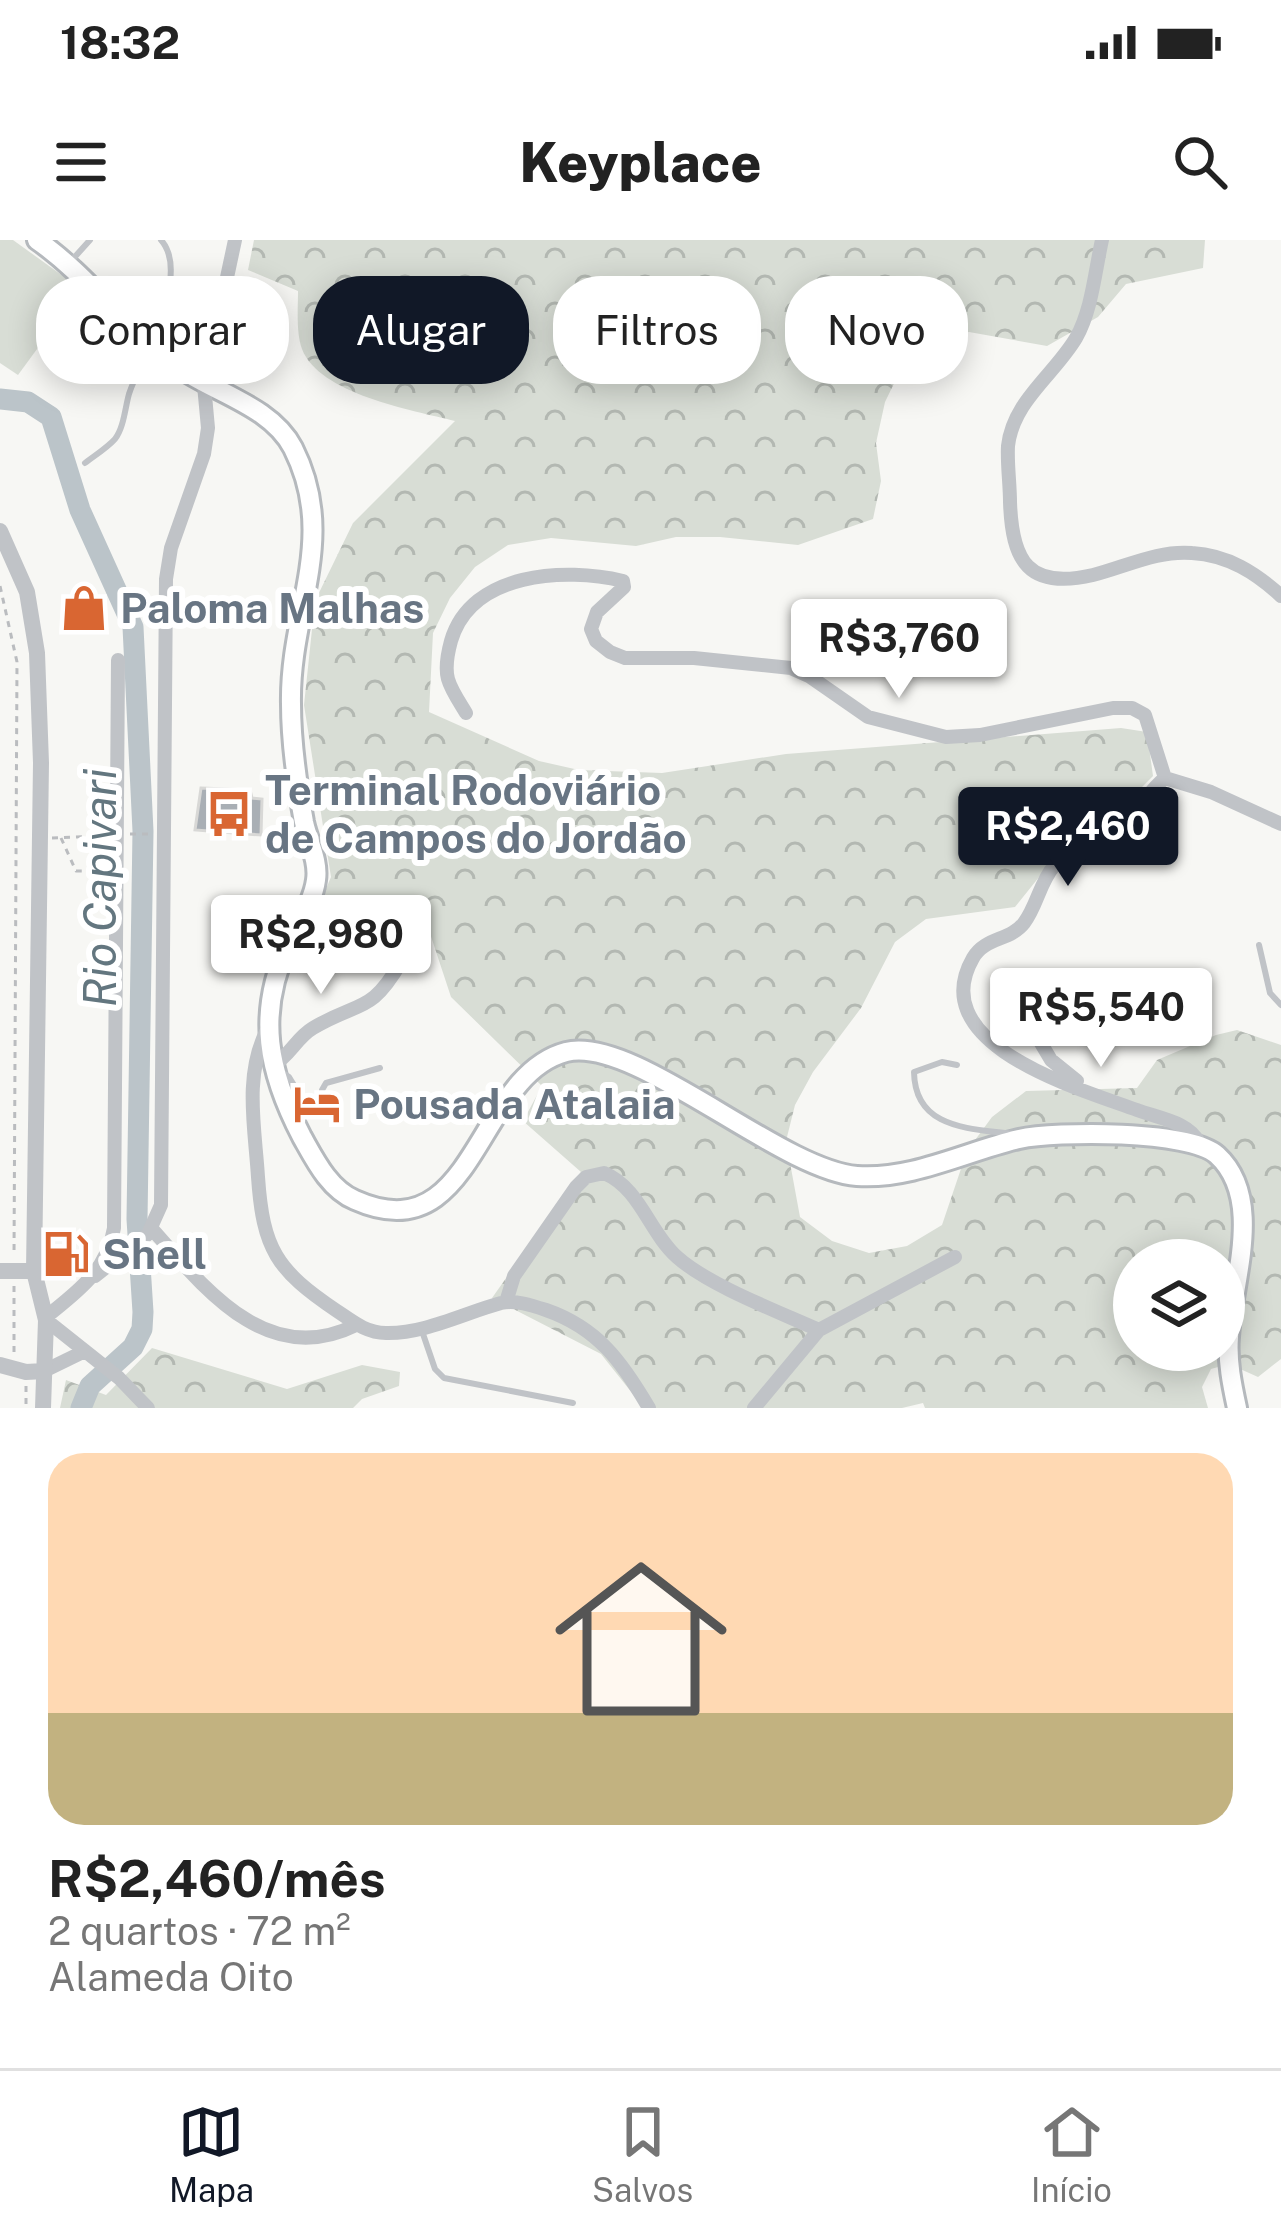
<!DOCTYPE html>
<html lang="pt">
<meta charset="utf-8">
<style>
body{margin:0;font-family:"Public Sans",sans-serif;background:#f6f6f6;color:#222;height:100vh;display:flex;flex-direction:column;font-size:45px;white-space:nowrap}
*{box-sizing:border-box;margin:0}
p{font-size:39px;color:#767676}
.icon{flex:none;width:66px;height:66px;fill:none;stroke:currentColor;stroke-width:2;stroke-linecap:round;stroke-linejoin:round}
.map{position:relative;height:1168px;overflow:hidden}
.details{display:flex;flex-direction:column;background:#fff;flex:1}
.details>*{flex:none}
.hud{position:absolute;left:36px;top:36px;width:1209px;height:108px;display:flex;gap:24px}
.fabs{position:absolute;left:1113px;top:999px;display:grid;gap:24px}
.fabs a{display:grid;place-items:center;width:132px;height:132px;border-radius:50%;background:#fff;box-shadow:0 6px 30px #0003;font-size:60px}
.price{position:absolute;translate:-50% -102px;padding:0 27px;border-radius:12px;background:#fff;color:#222;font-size:39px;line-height:78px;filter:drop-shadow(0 3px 6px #0008)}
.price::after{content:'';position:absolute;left:50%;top:72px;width:36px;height:27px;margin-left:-18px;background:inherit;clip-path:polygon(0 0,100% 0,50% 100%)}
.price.active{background:#111827;color:#fff}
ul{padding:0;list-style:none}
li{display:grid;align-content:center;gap:24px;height:636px;padding:0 48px}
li+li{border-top:3px solid #e0e0e0}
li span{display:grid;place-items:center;height:372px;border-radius:36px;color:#555}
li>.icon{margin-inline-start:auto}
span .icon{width:216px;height:216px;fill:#fffc;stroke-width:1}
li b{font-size:51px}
.pill{padding:0 42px;border-radius:48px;background:#fff;box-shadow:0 6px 30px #0003;font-size:42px;line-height:108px}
.pill.active{background:#111827;color:#fff}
.status{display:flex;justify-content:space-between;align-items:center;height:84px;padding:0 60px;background:#fff;direction:ltr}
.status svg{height:33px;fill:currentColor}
header{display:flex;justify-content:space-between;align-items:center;height:156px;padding:0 48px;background:#fff;font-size:54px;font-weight:800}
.tabs{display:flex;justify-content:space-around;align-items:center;height:168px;border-top:3px solid #e0e0e0;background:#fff;font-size:33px;color:#767676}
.tabs a{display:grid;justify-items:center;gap:6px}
.tabs .active{color:#111827}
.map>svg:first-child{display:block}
.forest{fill:url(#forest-crowns);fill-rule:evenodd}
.park{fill:#d8ddd5}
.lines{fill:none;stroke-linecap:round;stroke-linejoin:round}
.river{stroke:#bbc4c9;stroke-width:21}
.building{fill:#a9afb5;stroke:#d8d8d6;stroke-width:3}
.secondary-casing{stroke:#b5b9bd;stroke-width:24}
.path{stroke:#babcbf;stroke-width:3;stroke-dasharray:6 6;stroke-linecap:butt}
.service{stroke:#c0c3c7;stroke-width:6}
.minor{stroke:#c0c3c7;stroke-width:14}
.tertiary{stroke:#c0c3c7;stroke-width:16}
.secondary{stroke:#fff;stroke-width:18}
.labels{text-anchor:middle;stroke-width:12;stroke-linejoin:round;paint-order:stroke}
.poi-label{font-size:42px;font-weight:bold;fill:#687583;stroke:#fff;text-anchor:start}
.water-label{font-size:45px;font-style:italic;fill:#63767f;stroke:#fff}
</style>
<div class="status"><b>18:32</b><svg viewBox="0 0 49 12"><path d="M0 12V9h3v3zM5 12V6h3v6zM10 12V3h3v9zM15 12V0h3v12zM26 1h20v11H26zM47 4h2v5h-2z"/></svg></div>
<header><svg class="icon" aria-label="menu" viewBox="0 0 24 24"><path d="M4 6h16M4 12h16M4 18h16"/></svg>Keyplace<svg class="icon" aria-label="search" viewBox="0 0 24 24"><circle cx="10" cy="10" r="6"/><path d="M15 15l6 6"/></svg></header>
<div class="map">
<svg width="1281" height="1168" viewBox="0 0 1281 1168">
<defs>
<pattern id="forest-crowns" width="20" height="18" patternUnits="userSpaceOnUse" patternTransform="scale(3)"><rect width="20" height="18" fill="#d8ddd5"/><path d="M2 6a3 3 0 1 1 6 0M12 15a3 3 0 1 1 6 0" fill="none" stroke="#b3b8b2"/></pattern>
</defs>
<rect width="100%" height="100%" fill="#f7f7f4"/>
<!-- forest -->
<path class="forest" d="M254,0H1205L1203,28L1126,44L1098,77L1047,106L969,92L931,101L902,127L885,162L876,203L881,241L873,279L798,305L720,297H676L636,306L551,298L508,305L475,327L450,358L433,393L429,472L539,521L579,530L662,533L786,514L1121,488L1147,492L1153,536L1142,547L1122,582L1090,603L1056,616L1015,667L926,679L895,702L861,768L813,832L795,865L786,901L800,977L832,1001L869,1013L907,1006L942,985L967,911L992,877L1026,851L1137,848L1157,820L1216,795L1237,790L1281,805V1119L1258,1137L1229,1124L1211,1129L1202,1147L1208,1168H925L923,1163L902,1168H644L601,1114L492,1058L581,932L523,881L542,846L451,757L418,657L290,733L331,637L304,465L315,361L353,283L455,181C412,170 319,154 302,109C296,93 298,69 298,51L248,30ZM1134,1020H1224V1110H1134Z
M152,1108L287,1149L362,1125L400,1132L399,1146L362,1159L353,1168H60L66,1140L106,1155Z"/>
<!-- park -->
<path class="park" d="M0,0H13L81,49L18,135L0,123Z"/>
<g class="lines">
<!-- river -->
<path class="river" d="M0,159L28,162L51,177L80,270L133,387L143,591L137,979L143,1072L142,1089L133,1107L90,1146L81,1168"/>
</g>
<!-- building -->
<path class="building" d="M201,548L250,550L252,558L262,559L261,595L195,590Z"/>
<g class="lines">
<defs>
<path id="secondary" d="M37,0C90,37 126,91 178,127C215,153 271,166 293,208C339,299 289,370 291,464C291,503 297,544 304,582C308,601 319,621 316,640C313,663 297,684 288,705C256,774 268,832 302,897C315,920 329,949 355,960C476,1014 475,836 566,812C635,795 779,930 857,936C912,940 967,911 1019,899C1056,891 1190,890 1217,915C1265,959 1232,1042 1229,1097C1227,1121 1232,1145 1237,1168"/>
</defs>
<!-- secondary casing -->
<use href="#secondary" class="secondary-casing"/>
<!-- path -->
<path class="path" d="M0,346L17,422L14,1016
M130,594H150
M52,598L102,596
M61,598L76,631H92L103,614
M14,1112V1044
M26,1146V1168"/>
<!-- service -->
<path class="service" d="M72,20L90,0
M85,223C94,216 107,208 115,199C124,187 125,168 129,154C141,117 192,35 161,0
M1259,705L1270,753L1281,765
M957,825L942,822L914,832C915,889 969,888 1011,894
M280,831L289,837L312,875H324L327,871L322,850L326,843L380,828
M422,1091L435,1129L444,1138L573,1163"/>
<!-- minor -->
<path class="minor" d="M1102,0C1095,31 1092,70 1076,98C1054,135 1013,161 1008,206C1007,224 1010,244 1010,262C1012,321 1028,350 1093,335C1125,327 1158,310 1192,313C1228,315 1256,333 1281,356
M466,473C460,463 451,450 448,439C445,428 448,412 451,401C471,332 565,327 623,341L624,347L597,372L591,389L596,401L610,412L625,418H694L791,428L809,436L868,477L946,497L980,495L1113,468H1132L1145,475L1165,538
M1165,538C1143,556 1130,585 1111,599C1094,612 1069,608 1054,626C1040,642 1037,666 1024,683C1010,701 985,697 973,718C923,805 1080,849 1137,870C1158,878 1190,882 1199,903
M1165,538L1211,552L1281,584
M266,792C244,837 255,888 258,937C263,1009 276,1030 337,1071C352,1081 366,1093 386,1093C424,1094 464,1073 501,1063C516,1060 531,1065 546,1070C598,1088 622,1122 649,1168
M272,826C290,816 296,798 313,788C360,760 370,775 401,722
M1077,841L1051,820L1032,788L1045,770L1073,752L1115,786
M152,989C206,1050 268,1129 356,1085
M95,1036L148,994L161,965L166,339L171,308L204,214L208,188L204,145L235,0
M506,1062L514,1036L576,947L586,937L604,933C640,948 649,992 677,1017C708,1045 779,1072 819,1090
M46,1077C78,1051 107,1031 114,988L118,420
M46,1080L119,1138L148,1168
M44,1131L85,1111
M754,1168L819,1090L955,1017"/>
<!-- tertiary -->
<path class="tertiary" d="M0,291L27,352L37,413L41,523L34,1031L46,1080L43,1168
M0,1031H34
M0,1125L26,1132L44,1131"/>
<!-- secondary -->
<use href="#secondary" class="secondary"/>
</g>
<!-- icons -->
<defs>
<symbol id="shop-bare" viewBox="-9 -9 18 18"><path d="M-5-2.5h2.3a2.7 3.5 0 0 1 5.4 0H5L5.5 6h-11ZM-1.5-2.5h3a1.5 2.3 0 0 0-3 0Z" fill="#d96632" stroke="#fff" stroke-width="2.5" paint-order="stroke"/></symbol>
<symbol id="bus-bare" viewBox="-9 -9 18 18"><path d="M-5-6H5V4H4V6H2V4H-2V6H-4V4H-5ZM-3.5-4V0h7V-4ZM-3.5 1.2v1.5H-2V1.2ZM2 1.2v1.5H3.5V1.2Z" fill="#d96632" stroke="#fff" stroke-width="2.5" paint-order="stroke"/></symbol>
<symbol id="hotel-bare" viewBox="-9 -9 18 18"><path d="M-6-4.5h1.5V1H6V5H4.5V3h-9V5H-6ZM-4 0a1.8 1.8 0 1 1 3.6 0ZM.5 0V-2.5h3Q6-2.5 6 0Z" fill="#d96632" stroke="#fff" stroke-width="2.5" paint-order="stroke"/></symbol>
<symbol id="fuel-bare" viewBox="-9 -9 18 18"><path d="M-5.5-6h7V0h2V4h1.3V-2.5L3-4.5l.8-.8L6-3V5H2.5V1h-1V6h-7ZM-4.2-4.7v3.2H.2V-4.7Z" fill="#d96632" stroke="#fff" stroke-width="2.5" paint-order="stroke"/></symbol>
</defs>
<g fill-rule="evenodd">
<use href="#shop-bare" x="51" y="335" width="66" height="66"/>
<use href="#bus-bare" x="196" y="541" width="66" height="66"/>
<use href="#hotel-bare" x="284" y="831" width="66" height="66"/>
<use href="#fuel-bare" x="33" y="981" width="66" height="66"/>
</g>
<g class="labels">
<!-- poi labels -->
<g class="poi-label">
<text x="120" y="383">Paloma Malhas</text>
<text x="265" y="565">Terminal Rodoviário<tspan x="265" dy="48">de Campos do Jordão</tspan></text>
<text x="353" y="879">Pousada Atalaia</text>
<text x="102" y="1029">Shell</text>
</g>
<!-- water labels -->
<g class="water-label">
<text transform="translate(100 648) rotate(-90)" y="16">Rio Capivari</text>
</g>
</g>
</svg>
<div class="fabs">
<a><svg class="icon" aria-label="layers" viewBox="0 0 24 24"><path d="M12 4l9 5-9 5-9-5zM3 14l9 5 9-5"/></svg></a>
</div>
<b class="price" style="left:899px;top:461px">R$3,760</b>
<b class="price active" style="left:1068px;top:649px">R$2,460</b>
<b class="price" style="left:321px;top:757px">R$2,980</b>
<b class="price" style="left:1101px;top:830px">R$5,540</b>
<div class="hud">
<a class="pill">Comprar</a>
<a class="pill active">Alugar</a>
<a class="pill">Filtros</a>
<a class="pill">Novo</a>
</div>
</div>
<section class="details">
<ul>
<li><span style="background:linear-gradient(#ffd9b3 70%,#c2b280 0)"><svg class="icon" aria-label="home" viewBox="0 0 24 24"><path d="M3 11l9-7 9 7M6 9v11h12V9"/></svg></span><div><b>R$2,460/mês</b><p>2 quartos · 72 m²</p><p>Alameda Oito</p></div></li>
</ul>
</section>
<nav class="tabs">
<a class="active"><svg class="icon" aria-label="map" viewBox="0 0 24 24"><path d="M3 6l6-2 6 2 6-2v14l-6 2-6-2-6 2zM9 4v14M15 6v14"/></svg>Mapa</a>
<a><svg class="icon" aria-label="saved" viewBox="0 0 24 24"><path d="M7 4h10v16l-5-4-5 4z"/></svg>Salvos</a>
<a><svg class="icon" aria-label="home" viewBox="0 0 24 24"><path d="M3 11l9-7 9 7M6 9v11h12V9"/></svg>Início</a>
</nav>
